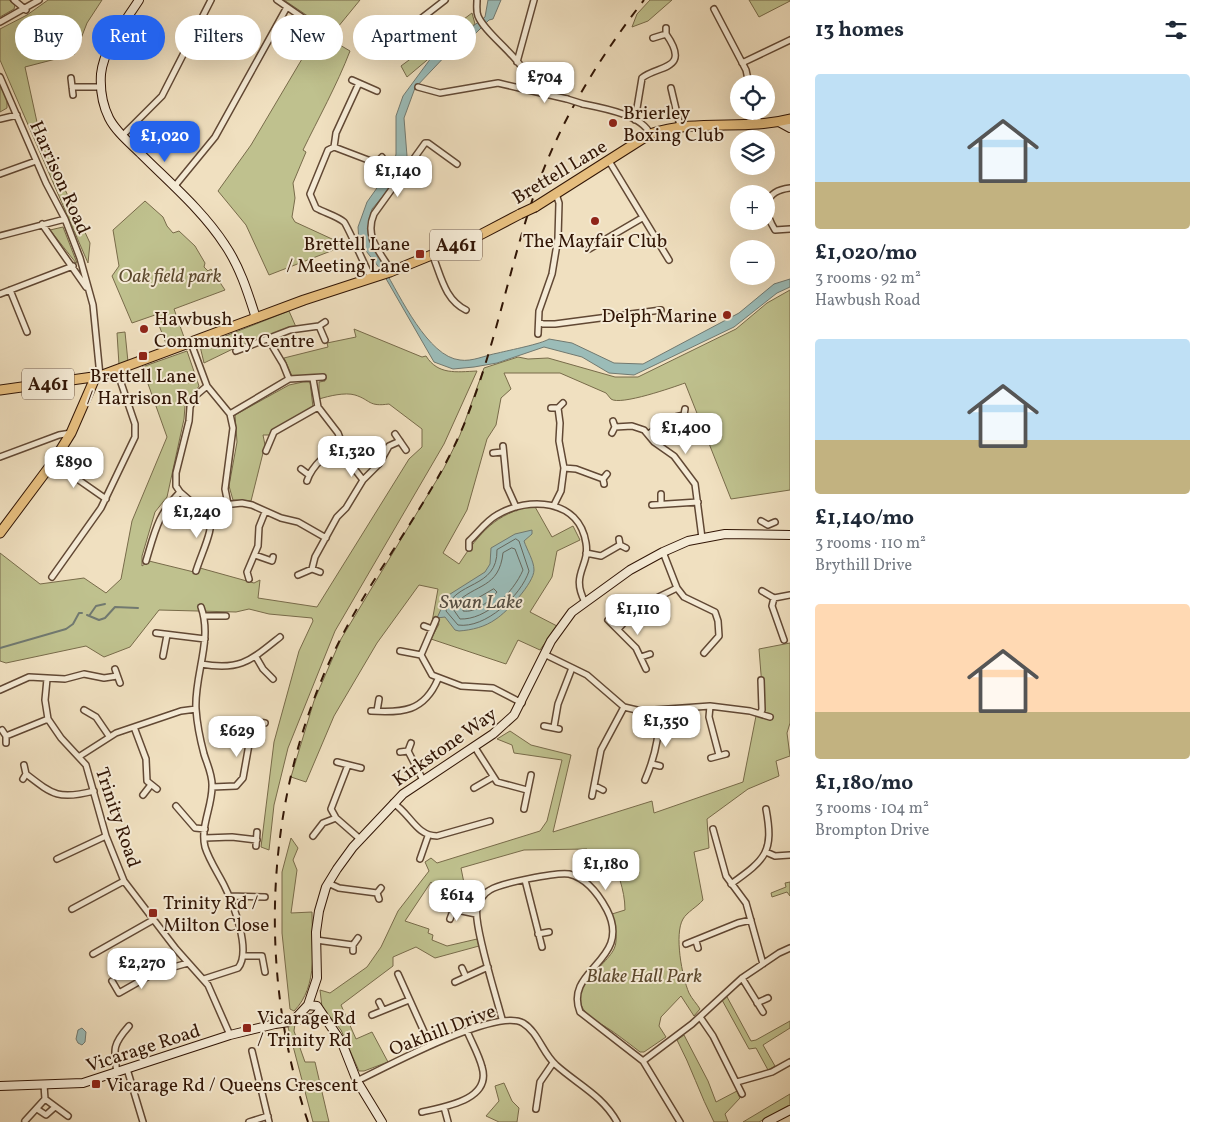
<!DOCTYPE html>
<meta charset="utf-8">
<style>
body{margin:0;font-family:Vollkorn,serif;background:#f2f2f3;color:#1f2937;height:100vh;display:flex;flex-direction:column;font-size:19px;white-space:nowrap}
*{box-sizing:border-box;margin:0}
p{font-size:16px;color:#747a83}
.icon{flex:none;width:28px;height:28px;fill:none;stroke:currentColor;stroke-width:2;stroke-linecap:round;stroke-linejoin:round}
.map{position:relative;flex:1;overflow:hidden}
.side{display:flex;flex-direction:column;background:#fff;width:425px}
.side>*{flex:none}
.top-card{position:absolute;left:15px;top:15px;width:475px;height:45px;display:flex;gap:10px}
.fabs{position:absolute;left:730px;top:75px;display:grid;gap:10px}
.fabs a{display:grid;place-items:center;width:45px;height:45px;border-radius:50%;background:#fff;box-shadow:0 5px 20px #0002;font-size:25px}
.price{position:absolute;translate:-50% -42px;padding:0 11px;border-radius:10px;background:#fff;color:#222;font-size:16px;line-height:32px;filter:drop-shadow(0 1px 2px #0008)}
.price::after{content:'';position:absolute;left:50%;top:30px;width:15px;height:11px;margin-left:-8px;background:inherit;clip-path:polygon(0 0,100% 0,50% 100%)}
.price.on{background:#2563eb;color:#fff}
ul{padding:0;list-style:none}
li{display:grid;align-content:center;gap:10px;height:265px;padding:0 25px}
li span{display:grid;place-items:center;height:155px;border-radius:5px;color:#555}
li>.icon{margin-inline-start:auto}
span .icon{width:90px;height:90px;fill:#fffc;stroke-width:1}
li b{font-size:21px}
h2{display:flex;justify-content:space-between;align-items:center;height:60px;padding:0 25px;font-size:21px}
.chip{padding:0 18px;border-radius:22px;background:#fff;box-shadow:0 5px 20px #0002;font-size:18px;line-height:45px}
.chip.on{background:#2563eb;color:#fff}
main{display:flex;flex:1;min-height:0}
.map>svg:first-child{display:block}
.green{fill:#bfc18e;stroke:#786b4a}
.water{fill:#9bbcb8;stroke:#717970}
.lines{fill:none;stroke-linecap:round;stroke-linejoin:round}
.shore{stroke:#66685e;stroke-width:1}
.stream{stroke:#717970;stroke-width:2}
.street-casing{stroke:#614834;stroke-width:8}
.secondary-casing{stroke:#311505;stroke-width:10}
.primary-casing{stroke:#311505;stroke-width:11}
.street{stroke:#f5ebd6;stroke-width:5}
.secondary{stroke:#f5ebd6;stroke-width:8}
.primary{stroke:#e8c080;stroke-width:9}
.rail{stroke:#311505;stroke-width:2;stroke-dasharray:9 9;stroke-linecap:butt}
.street-bridge-casing{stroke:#614834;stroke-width:8;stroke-linecap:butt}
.secondary-bridge-casing{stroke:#311505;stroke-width:10;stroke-linecap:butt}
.primary-bridge-casing{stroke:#311505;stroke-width:11;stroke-linecap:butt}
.street-bridge{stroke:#f5ebd6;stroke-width:5}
.secondary-bridge{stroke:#f5ebd6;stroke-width:8}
.primary-bridge{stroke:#e8c080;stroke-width:9}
.poi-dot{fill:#8f2418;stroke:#f5ebd6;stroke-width:2}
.labels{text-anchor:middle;stroke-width:4;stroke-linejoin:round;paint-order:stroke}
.shield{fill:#f5ebd6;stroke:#6c5544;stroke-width:1}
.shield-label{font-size:18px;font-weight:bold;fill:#311505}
.poi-label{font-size:19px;fill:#311505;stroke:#f5ebd6;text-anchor:start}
.street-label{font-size:19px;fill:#311505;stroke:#f5ebd6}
.park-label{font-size:19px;font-style:italic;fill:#5c492e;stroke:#f5ebd6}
.water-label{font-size:20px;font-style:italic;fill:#564f44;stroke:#f5ebd6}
</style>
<main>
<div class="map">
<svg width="790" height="1122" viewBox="0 0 790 1122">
<rect width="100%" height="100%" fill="#f0e0c0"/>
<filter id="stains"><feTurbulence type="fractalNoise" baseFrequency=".004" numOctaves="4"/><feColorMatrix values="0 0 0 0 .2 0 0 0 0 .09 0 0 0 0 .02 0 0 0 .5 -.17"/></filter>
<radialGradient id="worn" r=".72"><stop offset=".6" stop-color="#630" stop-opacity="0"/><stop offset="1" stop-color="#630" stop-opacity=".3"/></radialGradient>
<!-- green -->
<path class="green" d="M0,0H9L15,5L14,9L0,17Z
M48,0H102L87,23L75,54L25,67L40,136L90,243L88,263L0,60V29L27,15Z
M284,0H360L333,33Z
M650,0H672L648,21L632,27L637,14Z
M749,0H790V1L759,17Z
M472,13L475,24L439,50L407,77L401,66Z
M318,32L350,51C337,85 318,119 303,150L306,152L293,183L295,198L292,217L295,222L332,239L346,241L349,244L269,275L246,225L218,191L251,145Z
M0,85L7,100V108L0,112Z
M145,201L163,217L167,226L173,233L179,231L195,246L205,263L204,267L208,271L211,269L225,290L174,309L185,340L167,346L155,315L132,323L112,276L119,266L113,230Z
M63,227L77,263H76L50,230Z
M790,290V490L731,499L685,383C674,387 620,406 611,399C609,397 608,395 606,393L560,373H504L511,389L501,398L496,425L487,439L467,510L443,553L459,564C480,532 495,514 534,505L552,537L573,526L580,540L557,551L552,577L530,612L557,626L540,650L518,640L506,664L431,639L439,624L436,620L432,622L438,589L419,585L377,643L334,716L306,782L291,777L314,701L341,639L444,468L460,435L484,368L518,357L528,359L548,358L615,377H638L736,329L767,303Z
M289,311L296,327L243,344L204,363L200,346Z
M354,329L422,357L426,356C438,375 456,372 477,371L444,444L335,631L288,748L274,805L269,850L261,847L274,742L299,651L313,621L312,618L269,614L249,609L236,612L159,610L130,647L104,657L86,646L6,663L0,661V553L40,584L84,578L106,593L121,579L132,521L167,437L142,367L187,351L199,386L185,406L184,419L167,497L155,512L142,556V566L149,561L198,573L200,568L254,583L260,580L258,598L317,607L409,459L422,447V429L389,404C368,407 371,400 355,395C345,392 329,396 319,399V382L325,381L322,375L292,376L284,358L328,347L327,343L356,337Z
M125,332L128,362L119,365L117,333Z
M303,382H310L313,407C296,419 285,419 269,435H263L265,445L251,501L233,500L229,486L237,442L235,415L289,385Z
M790,643V723L787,733L790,756L776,761L779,776L748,789L707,819L709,848L694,852L703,900C697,907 687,912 683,919C674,934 682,977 689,993C692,999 697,1004 700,1009L694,1016L681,996L661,1017L659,1026L666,1037L644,1052H640C631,1045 622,1038 612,1031C605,1026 596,1022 589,1016C562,990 604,969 614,949C619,939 614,925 612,914L625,910C625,888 616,872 612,851L590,856L587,849L524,850L461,868L466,893L442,900L431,882L405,921L429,929L428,933L433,935L432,940L447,946L477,939L479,946L435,958L416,947L393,957V966L341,1005L356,1039L372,1032L388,1062L364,1071H359L341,1030L322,1007L320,990L330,993L367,967L381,947L398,911L429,871L425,862L431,858L437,863L540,831L547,821L562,760L514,753L512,745L497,739L510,731L531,745L571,755L553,832L652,801L654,813L743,782L756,716L770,720L772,716L764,712L759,649Z
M291,838L298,848L293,860L297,870L291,913L312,912C312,944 319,986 294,1011L290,1009L282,933V872Z
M790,882V896L787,892L772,897L771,893L786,887L785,883Z
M726,995L751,1041L756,1040L790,1021V1028L763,1045L775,1066L768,1070L756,1048L749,1049L722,1000Z
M295,1024L294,1031L305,1062H315L329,1122H313L288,1027Z
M684,1035L708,1081L716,1102L737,1091L740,1098L725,1114L728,1122H714C700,1095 691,1066 677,1040Z
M504,1083L512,1101L519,1108L517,1122H499L486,1116L499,1101L495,1086Z
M790,1094V1105L759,1122H743Z"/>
<!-- water -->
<path class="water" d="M488,0H501L493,19L489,20L468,41L450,51L415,88L404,118L407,156L388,190L372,209L368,227L369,241L383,261L384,269C400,296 428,357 460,360C472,362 486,355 498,353C510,350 541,344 549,339L572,343L614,363L643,364L739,313L774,284L790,279V287L777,293L734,327L634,375L609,373L582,357L544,347L497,363L474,367L453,369L434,362L381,270L359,242L358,227L367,202L394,164L396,154V116L403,96L431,58L485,17Z
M532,530V534L524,541C527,550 534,561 534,570C534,583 507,612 496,619C485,627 472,630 459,631L455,630L445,617L437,618L447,596L485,572L490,564L491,548L515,534Z
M82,1028L86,1032L85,1042L82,1045L78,1043L76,1039L78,1030Z"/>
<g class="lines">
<!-- shore -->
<path class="shore" d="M516,539L519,541L529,571C521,596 485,629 458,625L446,611C453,580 498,590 497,550Z
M512,548L515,549L523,570C513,593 486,620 460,619L453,609L455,604C476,583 499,589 503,553Z
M494,589L497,592C489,602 475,613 463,611V607Z"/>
<!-- stream -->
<path class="stream" d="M87,615L99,620L105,618L115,607L138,608
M89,616L96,606L105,604
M0,648L66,629L73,624L79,613H82"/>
<defs>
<path id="street" d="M14,0L26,10
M277,0L319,29
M477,0C477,5 476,11 478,16C487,38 534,65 528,89
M714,9L746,70L749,84
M0,22L39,0
M400,26L411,38
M405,31L445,0
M653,38L666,34V28
M517,62L534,0
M742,63L790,40
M0,77L46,183L65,219L80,258L93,305L100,376
M71,78L73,95
M352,80L377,91
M72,87H101
M418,87L440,93L498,83L567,99
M671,88L680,126
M583,104C603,108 642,115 650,134
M756,111L759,124
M0,119L17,115
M635,120L642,78C657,65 692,71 666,34
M122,136L162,96L211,0
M334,147L336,133L359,83
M609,161L669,260
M374,170L376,163L382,157
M0,174L36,161
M174,187L215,137L287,7
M790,188C764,191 762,209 775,230L790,229
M42,224L86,287
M0,236L65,219
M589,249L642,218
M432,254C441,275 444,299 466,310
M392,272C380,252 364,237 374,214L425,143H428L457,164
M371,278C367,270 347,225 344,222C337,216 325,213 316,208L310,194L328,150L334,147L376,163
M10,290L27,332
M0,294L73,266
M539,322L543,324H555L661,310
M319,326L325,340
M538,334L539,311L552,274L558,238L559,203L556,194
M268,339L283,364L289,379
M191,343L207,386L230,414L233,428L225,489L228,504
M236,351L290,330L319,326L325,322
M313,379L318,407L338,433L349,462L363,480
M207,386L194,397L190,407L189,421L176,473V486L180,492L195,505L204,507L242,503L252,505L281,518L298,522L326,538
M551,408H558L563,403
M685,409L684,415L688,419
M230,414L289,379L323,377
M615,427L632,426L644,430L654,442L674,456L695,484L702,538
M612,433L615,427L613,421
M395,434L406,450
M649,434L667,419L684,415
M503,446L507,487L516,507
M266,451L274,432L318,407
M493,453L502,452
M0,457L59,435L71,433
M53,462L106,499
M564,468L576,469L603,479
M301,469L309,475
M307,481C312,465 328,452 342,445
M604,484L603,479L607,474
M661,494V504
M554,505L561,491L564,468L559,441L560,423L558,408
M652,505L698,502
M761,521L768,525L775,522
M619,539L620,545L626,548
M469,548V541C478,533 486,521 497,515C529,496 579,499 586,543C590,567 570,574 585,602
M663,552L677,588L684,597L715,612L718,621L719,636L704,653
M586,553L601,556L620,545
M255,555L272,561L273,557
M146,561C155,531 158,514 180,492
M312,569L320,572
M196,571C203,549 214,531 211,508
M298,575L312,569L315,557L337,517L346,508L363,480L379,464L389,446L400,441
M52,577L101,508L135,437V424L117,371
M249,579L247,572L258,546L259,527L265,512
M762,591L774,598L790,595
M774,598L772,606L784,640
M201,607C213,640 194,675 196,709C197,724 200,739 204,754C207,764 213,776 212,787C212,807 200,827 205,847C209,860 218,873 224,885C233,903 252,951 238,968L204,979
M204,616H226
M436,620L421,655L432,675L461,686L493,688L522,703
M608,620L636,648L646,669
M424,626L432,629
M619,628L638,607L677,588
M156,633L205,639
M400,651L421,655
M544,654L587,675L624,707L641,711L710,706L750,711L770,717
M163,656L167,635
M256,657L263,669L273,679
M641,657L650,654
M201,664C240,671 250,661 280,637
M115,669L120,683
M47,679L45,700L48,719L61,738L86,765L106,836L124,881L176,949L208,985L230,1035
M0,690L29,677L65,679L84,674L104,678L117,676
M710,706L709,717L719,755
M84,710L96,717L109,736
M371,711C402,713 424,712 438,679
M377,711L379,699
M760,713L762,710L761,680
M246,720L265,723
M544,726L559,729
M134,727L146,759L147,781L157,789
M554,727L558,704L572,668
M2,730L6,736V743
M6,736L48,719
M474,746L497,782L527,790
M408,751L423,780
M400,752L408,751L411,743
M80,756L116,733L181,711L196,709
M711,758L726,754
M337,762L361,768
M652,764L660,766
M348,765L331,809L336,818L360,839
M26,774C53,795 59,800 94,791
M23,779L26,774L24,765
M645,780C655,757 660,736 659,711
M595,786L603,790
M212,787L236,786L243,778L253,722
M474,788L493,777
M143,795L150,786
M592,796L601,750L624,707
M393,803C410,813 416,836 437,836L490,821
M176,806L195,828L205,829
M524,809L531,775
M713,829L726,876L746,903L763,964
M313,836L323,823L336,818
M205,838L232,837L257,840
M256,846L257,832
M766,852L775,856L790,855
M57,859L106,836
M420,859L428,836
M525,880L542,947
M328,883L339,888L377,893
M731,884C766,859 774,852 766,809
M229,896L265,897
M379,899L377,893L381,888
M443,907L476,914
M72,909L124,881
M450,919L453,911
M538,934L549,932
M316,940L353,945
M696,941L698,948
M686,944L738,923L751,920
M353,951V945L358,938
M93,954L153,920
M244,956H262L265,972
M462,968L466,977
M398,974L430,1045
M742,978L763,1012
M112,981L119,993L156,972L188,963
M455,982L488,967
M379,1002L383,1010
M757,1003L768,998
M372,1015L409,1000
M700,1017L713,1036L742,1094
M502,1019C497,999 473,924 477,908C479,901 484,893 490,890C501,883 557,872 569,874C586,878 599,895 607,910C633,961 563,969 580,1012L643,1061L680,1122
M252,1051L269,1122
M643,1061L692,1024L742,978L779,953L790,948
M127,1069L143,1122
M117,1072C113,1049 113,1044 129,1026
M357,1081C386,1067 497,1007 523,1023C538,1032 543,1054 556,1065C577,1084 603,1096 617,1122
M737,1082L772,1072L790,1062
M44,1085L45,1099L68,1116
M444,1107L448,1122
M37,1109L46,1115L55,1107
M536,1109L540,1082L553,1063
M422,1112C444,1107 492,1100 482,1067C479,1055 472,1043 467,1031
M25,1121L45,1099
M249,1122L268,1116"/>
<path id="secondary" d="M139,0C125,22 104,47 101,74C100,89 102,104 109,118C116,132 131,144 142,155C170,183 203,211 225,245C240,267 248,293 256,318
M779,122L790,128
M308,1005L317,978L316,932L319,911L326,887L337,869L353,847L403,794L493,734L514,715L551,641L572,612L630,570L663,552L688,541L725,534L790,535
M295,1020L314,1018L319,1012
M293,1021L308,1005L317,1006L342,1043L357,1081L382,1122
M0,1086L83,1083L230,1035L275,1024
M767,1122L790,1110"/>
<path id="primary" d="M535,207L650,134C698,118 744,131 790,119
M0,390L100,376L304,300L390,272L478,236L520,214
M0,533L53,462L71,433L95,378"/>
</defs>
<!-- street casing -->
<use href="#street" class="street-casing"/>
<!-- secondary casing -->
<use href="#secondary" class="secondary-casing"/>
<!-- primary casing -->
<use href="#primary" class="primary-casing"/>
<!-- street -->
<use href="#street" class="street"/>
<!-- secondary -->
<use href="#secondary" class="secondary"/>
<!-- primary -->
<use href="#primary" class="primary"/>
<!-- rail -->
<path class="rail" d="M308,1122C253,960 266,772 350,621C387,554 436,493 465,422C494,350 508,274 532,201C557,126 596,62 644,0"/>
<defs>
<path id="street-bridge" d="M567,99L583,104"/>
<path id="secondary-bridge" d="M275,1024L289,1022"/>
<path id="primary-bridge" d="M520,214L535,207"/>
</defs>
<!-- street-bridge casing -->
<use href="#street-bridge" class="street-bridge-casing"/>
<!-- secondary-bridge casing -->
<use href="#secondary-bridge" class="secondary-bridge-casing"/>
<!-- primary-bridge casing -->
<use href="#primary-bridge" class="primary-bridge-casing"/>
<!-- street-bridge -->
<use href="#street-bridge" class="street-bridge"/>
<!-- secondary-bridge -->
<use href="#secondary-bridge" class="secondary-bridge"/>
<!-- primary-bridge -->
<use href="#primary-bridge" class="primary-bridge"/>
</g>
<!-- markers -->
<g class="poi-dot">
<circle cx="613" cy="123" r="5"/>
<circle cx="595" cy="221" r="5"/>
<rect x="415" y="249" width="10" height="10" rx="2.5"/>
<circle cx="727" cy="315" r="5"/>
<circle cx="144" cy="329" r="5"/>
<rect x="138" y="351" width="10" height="10" rx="2.5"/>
<rect x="148" y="908" width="10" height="10" rx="2.5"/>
<rect x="242" y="1023" width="10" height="10" rx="2.5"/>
<rect x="91" y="1079" width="10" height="10" rx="2.5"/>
</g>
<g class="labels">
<!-- shield labels -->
<g class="shield">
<rect x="430" y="229.5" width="52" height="31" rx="4"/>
<rect x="22" y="368.5" width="52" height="31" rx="4"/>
</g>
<g class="shield-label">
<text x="456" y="251">A461</text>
<text x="48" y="390">A461</text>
</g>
<!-- poi labels -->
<g class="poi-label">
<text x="623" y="119">Brierley<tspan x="623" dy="22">Boxing Club</tspan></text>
<text x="595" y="247" text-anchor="middle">The Mayfair Club</text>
<text x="410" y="250" text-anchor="end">Brettell Lane<tspan x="410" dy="22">/ Meeting Lane</tspan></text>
<text x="717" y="322" text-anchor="end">Delph Marine</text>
<text x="154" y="325">Hawbush<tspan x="154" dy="22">Community Centre</tspan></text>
<text x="143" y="382" text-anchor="middle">Brettell Lane<tspan x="143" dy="22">/ Harrison Rd</tspan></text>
<text x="163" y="909">Trinity Rd /<tspan x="163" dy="22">Milton Close</tspan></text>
<text x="257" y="1024">Vicarage Rd<tspan x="257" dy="22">/ Trinity Rd</tspan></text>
<text x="106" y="1091">Vicarage Rd / Queens Crescent</text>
</g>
<!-- street labels -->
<g class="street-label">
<text transform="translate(559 171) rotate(-31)" y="7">Brettell Lane</text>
<text transform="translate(61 177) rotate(66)" y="7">Harrison Road</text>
<text transform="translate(444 746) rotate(-35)" y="7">Kirkstone Way</text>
<text transform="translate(119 817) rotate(71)" y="7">Trinity Road</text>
<text transform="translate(442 1029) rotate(-21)" y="7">Oakhill Drive</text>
<text transform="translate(143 1047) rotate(-18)" y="7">Vicarage Road</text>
</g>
<!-- park labels -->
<g class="park-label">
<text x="170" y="282">Oak field park</text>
<text x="644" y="982">Blake Hall Park</text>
</g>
<!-- water labels -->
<g class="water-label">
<text x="481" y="608">Swan Lake</text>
</g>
</g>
<rect width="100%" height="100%" filter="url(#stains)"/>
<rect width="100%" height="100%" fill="url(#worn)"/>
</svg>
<div class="fabs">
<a><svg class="icon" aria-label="locate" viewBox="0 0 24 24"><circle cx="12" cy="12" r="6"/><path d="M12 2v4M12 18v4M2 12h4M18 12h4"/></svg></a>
<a><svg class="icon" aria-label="layers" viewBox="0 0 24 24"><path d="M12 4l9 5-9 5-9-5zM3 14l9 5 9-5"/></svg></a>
<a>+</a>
<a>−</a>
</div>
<b class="price" style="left:545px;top:104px">£704</b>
<b class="price on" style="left:165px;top:163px">£1,020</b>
<b class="price" style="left:398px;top:198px">£1,140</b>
<b class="price" style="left:686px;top:455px">£1,400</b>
<b class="price" style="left:352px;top:478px">£1,320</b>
<b class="price" style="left:74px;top:489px">£890</b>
<b class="price" style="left:197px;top:539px">£1,240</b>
<b class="price" style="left:638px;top:636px">£1,110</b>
<b class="price" style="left:666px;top:748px">£1,350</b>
<b class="price" style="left:237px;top:758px">£629</b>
<b class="price" style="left:606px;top:891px">£1,180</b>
<b class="price" style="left:457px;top:922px">£614</b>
<b class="price" style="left:142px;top:990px">£2,270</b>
<div class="top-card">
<a class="chip">Buy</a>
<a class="chip on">Rent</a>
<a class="chip">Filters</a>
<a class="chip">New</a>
<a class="chip">Apartment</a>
</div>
</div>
<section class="side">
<h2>13 homes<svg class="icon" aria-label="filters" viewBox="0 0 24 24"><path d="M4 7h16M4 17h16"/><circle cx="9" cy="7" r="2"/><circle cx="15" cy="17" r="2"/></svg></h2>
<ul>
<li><span style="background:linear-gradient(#bfe0f5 70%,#c2b280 0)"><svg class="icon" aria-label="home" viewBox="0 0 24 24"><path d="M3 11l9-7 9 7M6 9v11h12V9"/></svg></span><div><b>£1,020/mo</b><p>3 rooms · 92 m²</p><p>Hawbush Road</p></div></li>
<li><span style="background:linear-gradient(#bfe0f5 65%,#c2b280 0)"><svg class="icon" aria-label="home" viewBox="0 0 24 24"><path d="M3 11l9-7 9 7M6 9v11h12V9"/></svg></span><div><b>£1,140/mo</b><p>3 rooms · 110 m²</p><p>Brythill Drive</p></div></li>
<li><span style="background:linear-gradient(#ffd9b3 70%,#c2b280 0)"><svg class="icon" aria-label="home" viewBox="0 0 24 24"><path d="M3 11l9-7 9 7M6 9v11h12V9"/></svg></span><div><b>£1,180/mo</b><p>3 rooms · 104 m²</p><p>Brompton Drive</p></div></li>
</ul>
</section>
</main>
